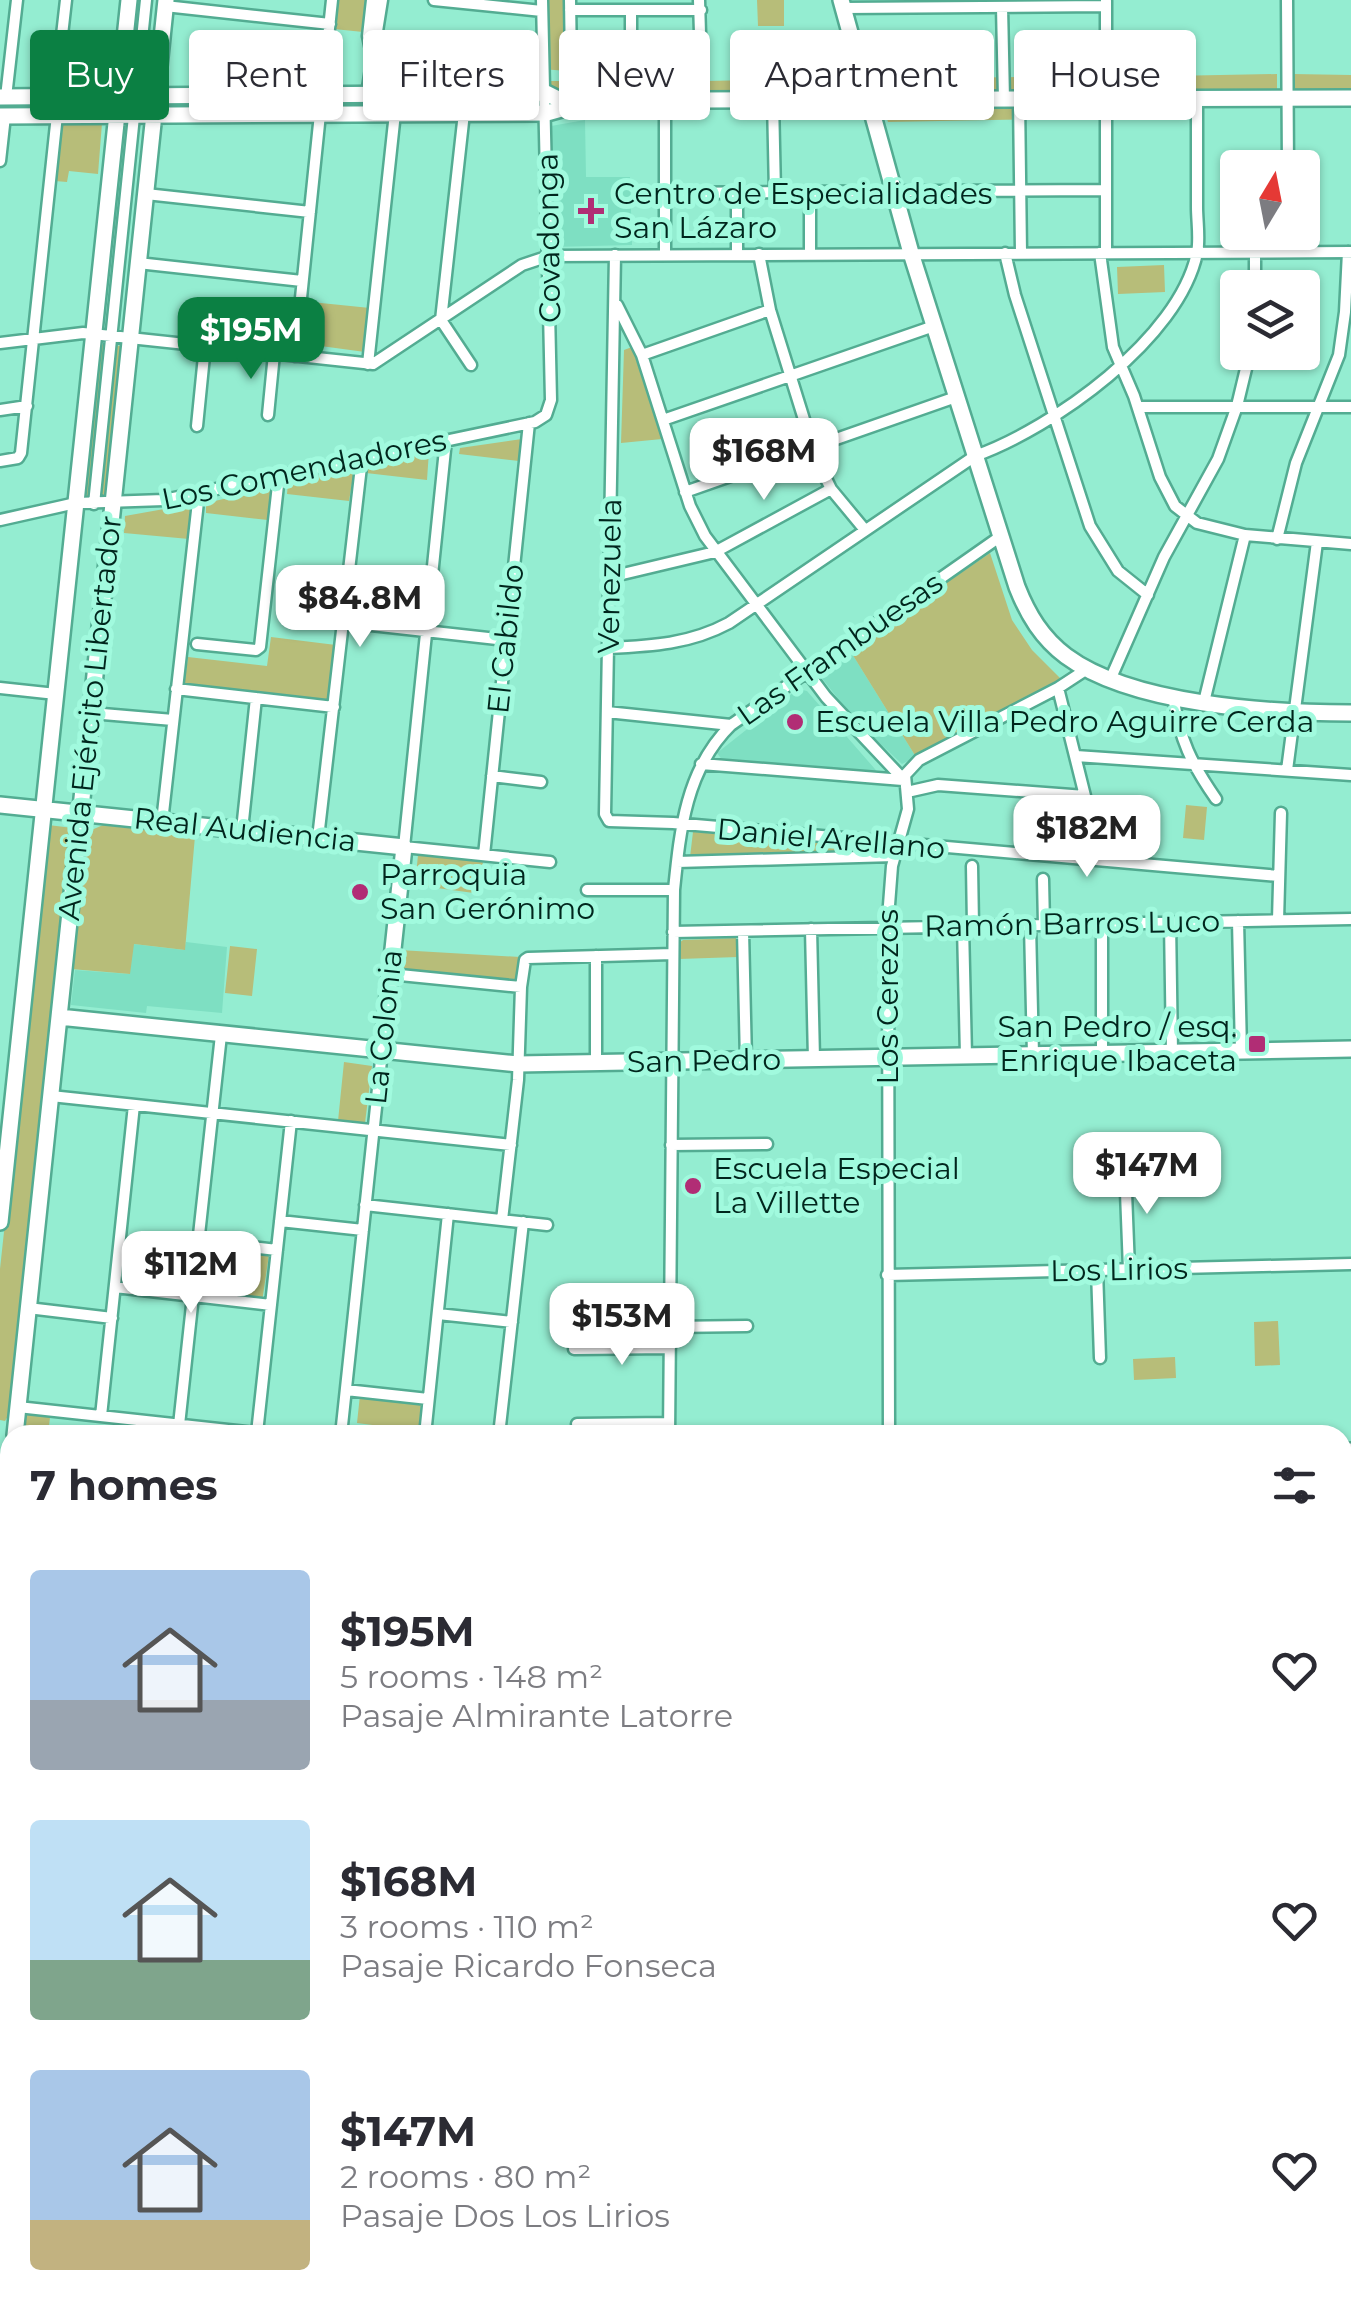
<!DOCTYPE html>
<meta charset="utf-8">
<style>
body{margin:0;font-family:Montserrat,sans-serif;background:#f7f7f7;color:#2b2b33;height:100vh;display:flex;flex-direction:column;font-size:38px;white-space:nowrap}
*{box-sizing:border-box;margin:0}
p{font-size:32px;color:#7c7c81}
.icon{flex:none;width:55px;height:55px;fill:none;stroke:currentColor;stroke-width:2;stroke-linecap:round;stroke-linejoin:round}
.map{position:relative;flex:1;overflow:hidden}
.sheet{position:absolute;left:0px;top:1425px;width:1352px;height:890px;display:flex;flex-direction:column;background:#fff;border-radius:30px 30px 0 0;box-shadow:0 2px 8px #0004}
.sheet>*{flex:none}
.hud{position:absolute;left:30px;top:30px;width:1292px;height:90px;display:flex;gap:20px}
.needle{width:65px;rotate:10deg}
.buttons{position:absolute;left:1220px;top:150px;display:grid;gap:20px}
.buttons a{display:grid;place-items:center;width:100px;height:100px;border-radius:10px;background:#fff;box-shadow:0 2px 8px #0004;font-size:50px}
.price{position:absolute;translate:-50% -85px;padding:0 22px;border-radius:20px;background:#fff;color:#222;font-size:32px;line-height:65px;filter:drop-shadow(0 2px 5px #0008)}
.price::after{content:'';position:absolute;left:50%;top:60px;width:30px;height:22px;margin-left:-15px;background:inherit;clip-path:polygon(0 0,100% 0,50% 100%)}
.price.selected{background:#0b8043;color:#fff}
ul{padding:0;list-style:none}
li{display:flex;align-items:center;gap:30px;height:250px;padding:0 30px}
li span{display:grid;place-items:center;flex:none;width:280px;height:200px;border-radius:10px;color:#555}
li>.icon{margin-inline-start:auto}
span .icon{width:120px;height:120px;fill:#fffc;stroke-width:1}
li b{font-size:42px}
h2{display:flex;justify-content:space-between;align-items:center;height:120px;padding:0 30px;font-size:42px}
.tag{padding:0 35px;border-radius:10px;background:#fff;box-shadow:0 2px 8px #0004;font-size:35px;line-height:90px}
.tag.selected{background:#0b8043;color:#fff}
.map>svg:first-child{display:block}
.built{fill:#7edfc2}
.green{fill:#b7bd79}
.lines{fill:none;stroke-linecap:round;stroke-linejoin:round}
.canal{stroke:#64c3f2;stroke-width:11}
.street-casing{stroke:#53ac92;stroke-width:15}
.secondary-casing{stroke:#53ac92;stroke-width:20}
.street{stroke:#fff;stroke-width:10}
.secondary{stroke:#fff;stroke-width:15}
.poi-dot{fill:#b12d75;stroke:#a1fade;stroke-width:4}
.labels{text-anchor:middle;stroke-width:10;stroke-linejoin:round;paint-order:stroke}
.poi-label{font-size:30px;fill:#00261d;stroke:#a1fade;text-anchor:start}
.street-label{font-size:30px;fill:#00261d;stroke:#a1fade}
</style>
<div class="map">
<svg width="1351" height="2315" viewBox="0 0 1351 2315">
<rect width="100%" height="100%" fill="#94edd1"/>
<!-- built -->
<path class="built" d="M585,120L586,177H630L632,245L552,247L551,126Z
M849,649L916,757L902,764L856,721L816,671Z
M798,689L807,691L881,776L723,761L717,753Z
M186,942L227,947L222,1013L147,1006L146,1013L71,1005L75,970L129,974L133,944L184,950Z"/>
<!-- green -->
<path class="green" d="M337,0H366L363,32L334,29Z
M536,0H568V71L541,69Z
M757,0H784V26H758Z
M1277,74V93L1117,92V77Z
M1292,74L1351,75V93H1293Z
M1095,76V92L882,96L876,79Z
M844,78L845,92L707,96V81Z
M550,81H693L692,96H557L551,91Z
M1063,106L1064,111L1097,110L1100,118L888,122L883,107Z
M62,121L102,123L98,174L69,171L67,182L55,181Z
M1164,265L1165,292L1118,294L1117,267Z
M311,302L370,308L365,352L306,344Z
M98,344L122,346L108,496L104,499L83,497Z
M632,347L662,439L621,443L624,350Z
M522,439L519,461L459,454L460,448Z
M429,451L427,480L366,473L367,465Z
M355,465L349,501L287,494L288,483Z
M271,488L268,520L206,513V503Z
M192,504L189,539L124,533L125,516Z
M990,553L1012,620L1032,650L1062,680L916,757L849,649Z
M271,637L336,645L329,705L184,687L188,657L267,666Z
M1186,805L1207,807L1204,840L1183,838Z
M48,825L73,828L10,1413L5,1421L0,1420V1269Z
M103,825L195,836L185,950L134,944L130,974L71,969L87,832Z
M693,832L884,846V853L690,857Z
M418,855L483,860L481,894L415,885Z
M736,938L738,957L679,959V943L683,940Z
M230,946L257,949L252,996L225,993Z
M399,950L520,957L518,984L397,972Z
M344,1062L372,1066L365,1123L338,1121Z
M205,1248L269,1255L262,1302L199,1294Z
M1278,1321L1280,1365L1255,1366L1254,1322Z
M1175,1357L1176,1378L1134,1380L1133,1359Z
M360,1395L421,1403L419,1431L357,1423Z
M20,1413L50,1417L48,1435H18Z
M0,2236L10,2237V2285L0,2283Z"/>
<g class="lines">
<!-- canal -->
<path class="canal" d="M1342,1837L1351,1834
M181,2315L214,2305"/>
<defs>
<path id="street" d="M434,0L542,11
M570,0L571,64
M699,0L702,100
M1287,0L1288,168
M1106,1V253
M165,6L330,24
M1002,7L1004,99
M843,8L1106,6
M570,10H701
M371,50L368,36L372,0
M367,94L382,0
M322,95L332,0
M6,97L17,0
M55,97L66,0
M1019,99L1021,253
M773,100L775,193
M631,103V10
M464,113L441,320L471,365
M0,161L5,116
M810,192V254
M665,193L1106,190
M737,193V255
M146,194L310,212
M1288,232V252
M1005,253L1015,295L1090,526L1118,571L1148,595
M1100,253L1113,347L1134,396L1160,477L1175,506L1197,523L1245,535L1351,544
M759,254L770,310L816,458L831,489L865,530
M615,255L605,814L609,821L673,823L1279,876
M665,255V101
M138,263L302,281
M1255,288V252
M617,305L642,355L690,506L705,536L826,697L904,780
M0,343L83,333L373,364L522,265L549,256L1351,252
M642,355L770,310
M295,356L320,114
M368,364L395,113
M1138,407H1351
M0,410L27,406
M268,415L274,354
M663,420L934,326
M197,426L205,346
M446,440L404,847L550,862
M0,461L18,458L21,453L57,115
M685,492L956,397
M94,504L146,0
M0,520L76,503L164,500L535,422L546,415L551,400L542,0
M1277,539L1296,463L1339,355L1345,312L1348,252
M610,577L715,552L831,489
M344,622L506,640
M197,644L256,650L260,647L279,476
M608,648C652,646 690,644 729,623L975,456C1053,428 1179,339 1197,253C1200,239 1197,222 1197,207C1197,171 1197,135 1197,99
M1110,680L1164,557L1218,459L1237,406L1250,352
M0,688L56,694
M1058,688L1085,796L1080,859
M176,689L334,707
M1173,696C1180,740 1191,763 1216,799
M1204,702L1245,535
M607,712L731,725
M91,713L173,720
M1076,756L1351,775
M701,764L903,780
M1287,770L1317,542
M492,776L541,782
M907,792L938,785L1085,796
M162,822L199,493
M242,830L256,698
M318,838L362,458
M484,855L529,423
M677,862L894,856
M972,866L973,926
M1043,879L1044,925
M587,890H674
M1278,920L1281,813
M1238,921L1241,1051
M1170,922L1172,1052
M1030,925L1033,1055
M963,926L966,1056
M811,929L814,1059
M743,931L746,1061
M673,932L1351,919
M390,974L521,987
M1102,1054V924
M596,1064V956
M51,1096L511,1145
M671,1145L767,1144
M1125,1167L1129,1269
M365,1205L547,1225
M502,1220L518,1080L521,987L525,960L528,958L673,954
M280,1221L363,1230
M136,1241L190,1248L198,1244L221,1035
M198,1241L277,1250
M1097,1270L1100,1358
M887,1275L1351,1264
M115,1287L271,1305
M28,1308L112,1318
M438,1314L512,1322
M670,1327L747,1326
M574,1349L670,1348
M346,1390L428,1399
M18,1407L274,1435
M101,1416L134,1105
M577,1424L669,1423
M179,1425L193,1296
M257,1433L291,1121
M341,1435L382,1051
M425,1435L448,1214
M499,1435L523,1222
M669,1435L674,890C680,830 686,769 731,725L1001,536
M889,1435L888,918L892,866L908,809L905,775L919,760L1058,688L1087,669
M0,1674L10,1676
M1342,1700L1351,1684
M1342,1948L1351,1944
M0,2026L10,2027
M1342,2093H1351
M0,2135L10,2136
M0,2230L10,2232
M1342,2242L1351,2237
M49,2315L50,2305
M64,2315L79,2305
M1010,2315L1011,2305
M1220,2315L1236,2305
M1307,2315L1312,2305"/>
<path id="secondary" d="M841,0L911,253L1017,587C1028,615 1042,638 1066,656C1132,705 1270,713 1351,713
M0,97L546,93L572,106
M0,116L547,113L572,106L702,100L1351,98
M0,805L404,847L382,1051
M59,1017L518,1064L1351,1049
M0,1222L129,0
M15,1435L166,0
M1342,1453L1351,1451
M0,1576L10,1481
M0,1810L10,1811"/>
</defs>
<!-- street casing -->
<use href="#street" class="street-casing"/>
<!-- secondary casing -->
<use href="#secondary" class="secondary-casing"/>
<!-- street -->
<use href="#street" class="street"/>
<!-- secondary -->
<use href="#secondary" class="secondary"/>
</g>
<!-- markers -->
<g class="poi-dot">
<path d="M586 196h10v10h10v10h-10v10h-10v-10h-10v-10h10z"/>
<circle cx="795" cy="722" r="10"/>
<circle cx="360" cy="892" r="10"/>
<rect x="1247" y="1034" width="20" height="20" rx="5"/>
<circle cx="693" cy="1186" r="10"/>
</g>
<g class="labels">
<!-- poi labels -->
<g class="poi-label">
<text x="614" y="204">Centro de Especialidades<tspan x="614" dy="34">San Lázaro</tspan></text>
<text x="815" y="732">Escuela Villa Pedro Aguirre Cerda</text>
<text x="380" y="885">Parroquia<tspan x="380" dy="34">San Gerónimo</tspan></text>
<text x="1237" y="1037" text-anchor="end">San Pedro / esq.<tspan x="1237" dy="34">Enrique Ibaceta</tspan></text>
<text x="713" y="1179">Escuela Especial<tspan x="713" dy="34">La Villette</tspan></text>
</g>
<!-- street labels -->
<g class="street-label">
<text transform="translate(549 238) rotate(-91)" y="10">Covadonga</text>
<text transform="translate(304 470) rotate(-12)" y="10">Los Comendadores</text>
<text transform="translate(610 576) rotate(-89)" y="10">Venezuela</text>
<text transform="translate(506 639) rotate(-84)" y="10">El Cabildo</text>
<text transform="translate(840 649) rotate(-35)" y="10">Las Frambuesas</text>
<text transform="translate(90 718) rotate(-84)" y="10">Avenida Ejército Libertador</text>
<text transform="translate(245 830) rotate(6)" y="10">Real Audiencia</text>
<text transform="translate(831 839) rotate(5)" y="10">Daniel Arellano</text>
<text transform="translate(1072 924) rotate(-1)" y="10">Ramón Barros Luco</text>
<text transform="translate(888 997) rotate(-90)" y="10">Los Cerezos</text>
<text transform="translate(384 1027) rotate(-84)" y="10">La Colonia</text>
<text transform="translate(704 1061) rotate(-1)" y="10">San Pedro</text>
<text transform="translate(1119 1270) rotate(-1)" y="10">Los Lirios</text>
</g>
</g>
</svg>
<div class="buttons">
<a><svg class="needle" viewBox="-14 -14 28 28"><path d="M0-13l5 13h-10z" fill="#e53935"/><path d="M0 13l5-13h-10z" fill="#7c7c81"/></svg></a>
<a><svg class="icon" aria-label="layers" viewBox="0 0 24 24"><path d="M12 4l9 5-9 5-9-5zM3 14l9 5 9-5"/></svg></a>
</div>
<b class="price selected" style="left:251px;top:382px">$195M</b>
<b class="price" style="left:764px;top:503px">$168M</b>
<b class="price" style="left:360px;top:650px">$84.8M</b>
<b class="price" style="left:1087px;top:880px">$182M</b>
<b class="price" style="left:1147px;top:1217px">$147M</b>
<b class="price" style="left:191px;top:1316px">$112M</b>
<b class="price" style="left:622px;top:1368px">$153M</b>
<div class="hud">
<a class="tag selected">Buy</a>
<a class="tag">Rent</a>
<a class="tag">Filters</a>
<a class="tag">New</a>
<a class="tag">Apartment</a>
<a class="tag">House</a>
</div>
<section class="sheet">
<h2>7 homes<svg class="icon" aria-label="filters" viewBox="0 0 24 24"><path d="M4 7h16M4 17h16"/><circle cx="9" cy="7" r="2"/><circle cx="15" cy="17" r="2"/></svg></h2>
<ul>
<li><span style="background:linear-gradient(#a9c7e8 65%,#9aa5b1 0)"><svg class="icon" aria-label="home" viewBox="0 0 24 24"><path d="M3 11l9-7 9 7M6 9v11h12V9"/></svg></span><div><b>$195M</b><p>5 rooms · 148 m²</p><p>Pasaje Almirante Latorre</p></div><svg class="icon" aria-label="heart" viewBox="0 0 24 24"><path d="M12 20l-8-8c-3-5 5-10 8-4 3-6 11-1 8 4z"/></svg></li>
<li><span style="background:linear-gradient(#bfe0f5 70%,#7fa58c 0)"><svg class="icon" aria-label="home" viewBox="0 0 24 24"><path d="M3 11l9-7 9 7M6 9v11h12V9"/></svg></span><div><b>$168M</b><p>3 rooms · 110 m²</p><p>Pasaje Ricardo Fonseca</p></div><svg class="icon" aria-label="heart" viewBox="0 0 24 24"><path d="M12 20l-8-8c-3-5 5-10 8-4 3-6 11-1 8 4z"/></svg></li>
<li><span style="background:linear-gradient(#a9c7e8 75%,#c2b280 0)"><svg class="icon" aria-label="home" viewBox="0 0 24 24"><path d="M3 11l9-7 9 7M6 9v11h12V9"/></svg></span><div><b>$147M</b><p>2 rooms · 80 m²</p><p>Pasaje Dos Los Lirios</p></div><svg class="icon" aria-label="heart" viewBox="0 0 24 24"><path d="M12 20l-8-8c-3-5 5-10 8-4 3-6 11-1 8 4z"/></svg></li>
</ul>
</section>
</div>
